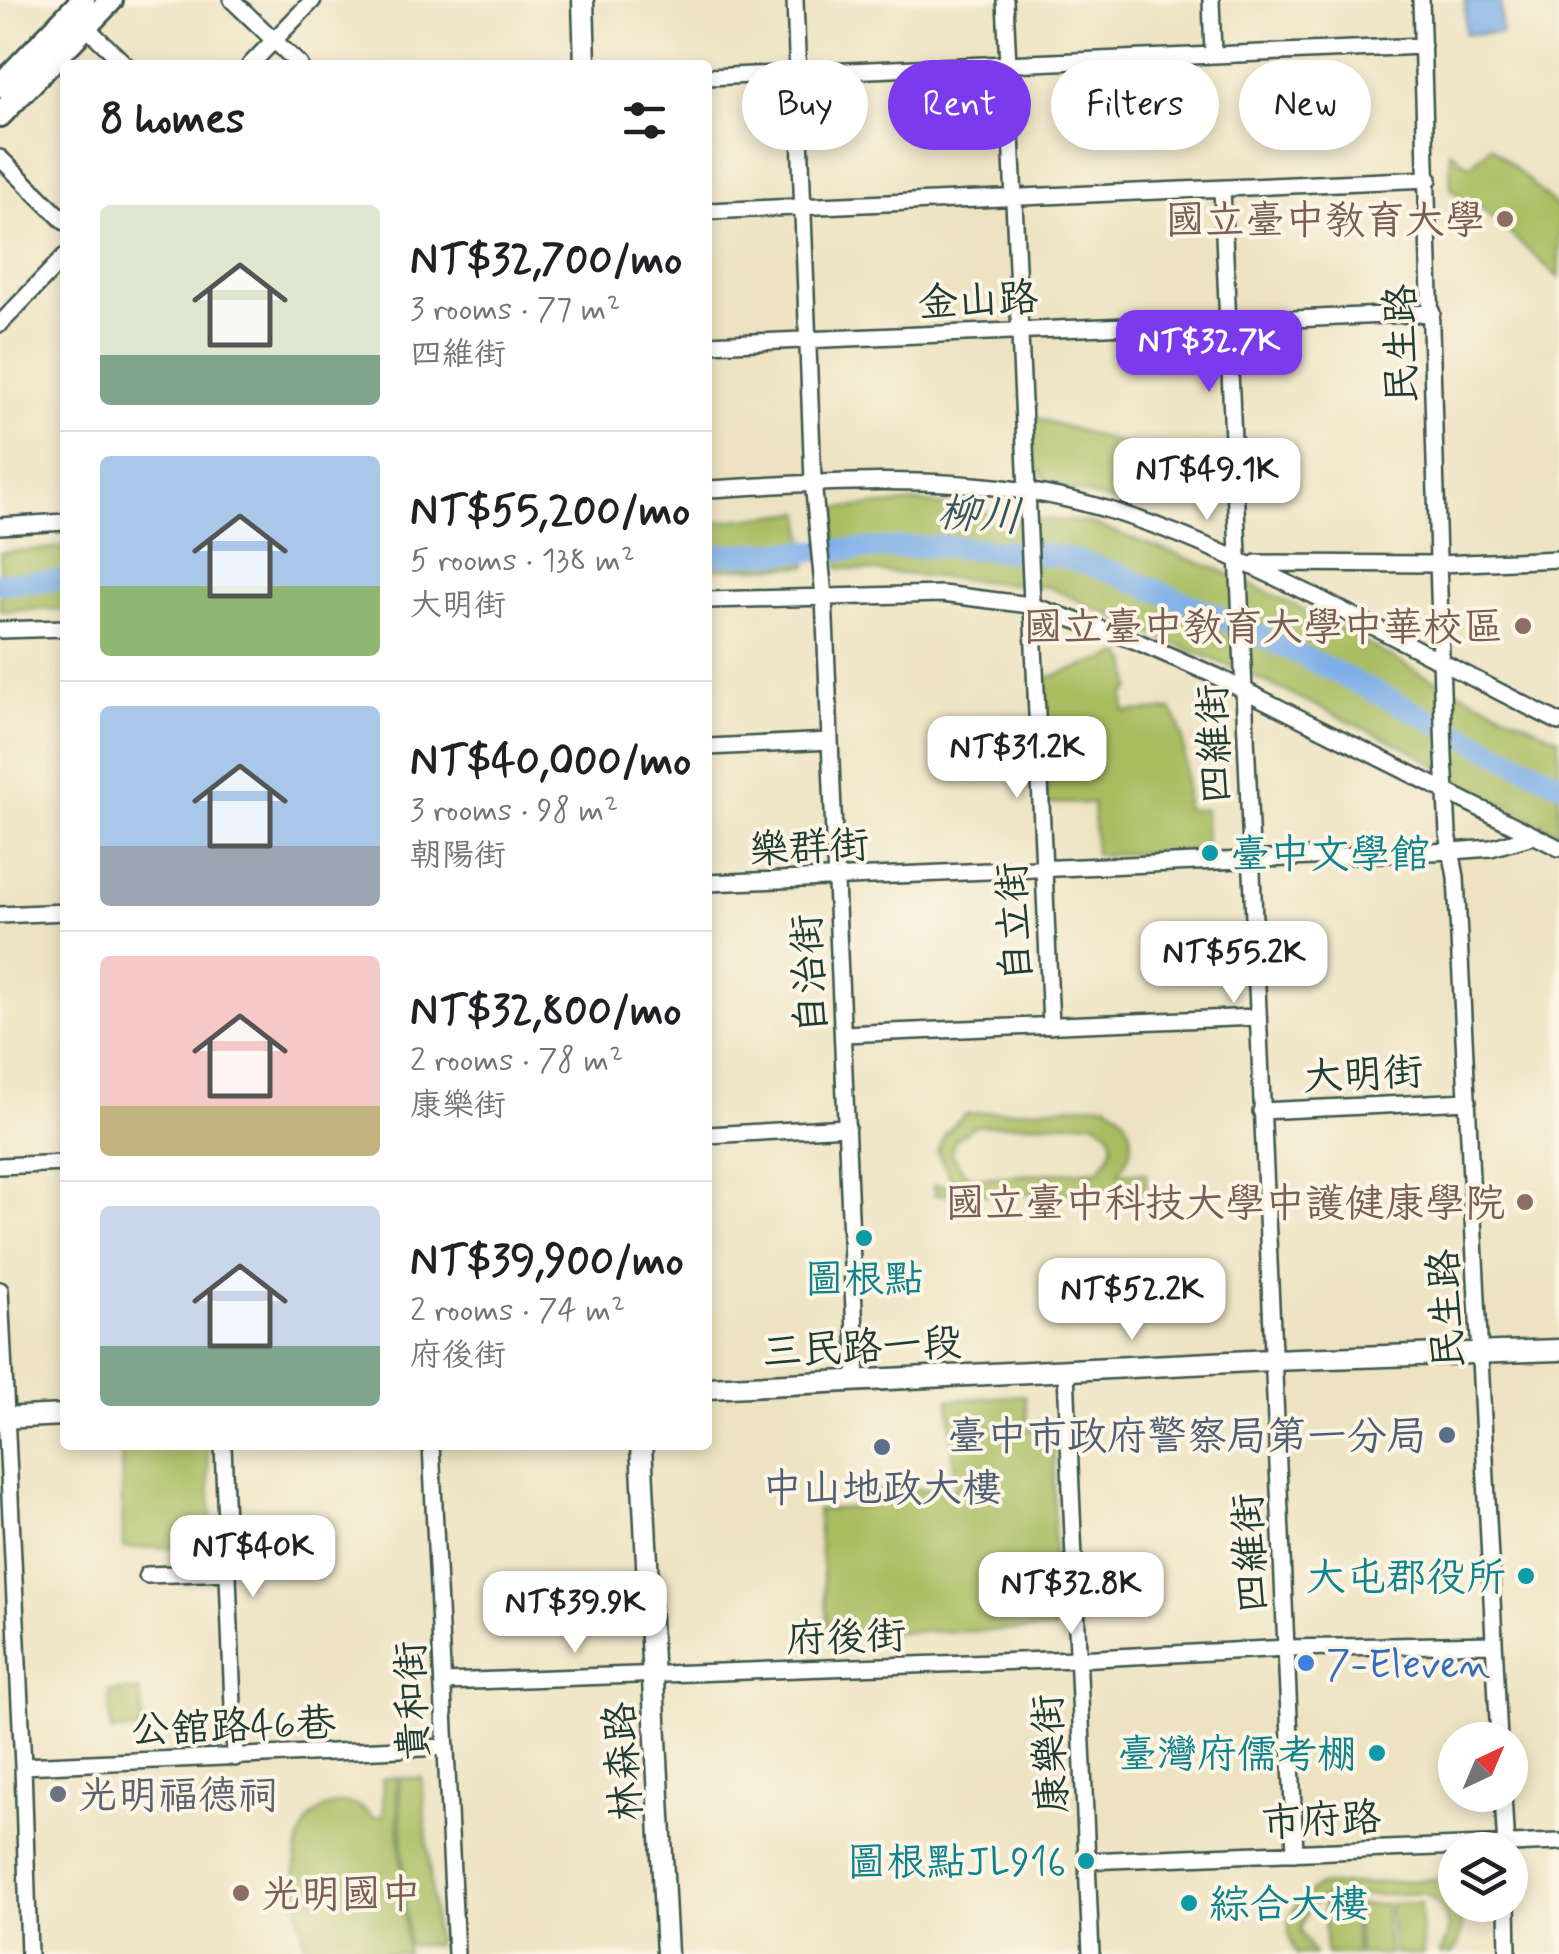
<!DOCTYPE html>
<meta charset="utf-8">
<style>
body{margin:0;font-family:Mynerve,"LXGW WenKai TC",sans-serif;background:#f2f2f2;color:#202124;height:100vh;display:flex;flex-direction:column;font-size:38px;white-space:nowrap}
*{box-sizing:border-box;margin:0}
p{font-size:32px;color:#757577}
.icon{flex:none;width:55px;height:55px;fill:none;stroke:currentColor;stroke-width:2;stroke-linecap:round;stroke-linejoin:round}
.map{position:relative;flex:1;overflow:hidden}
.details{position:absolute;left:60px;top:60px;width:652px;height:1390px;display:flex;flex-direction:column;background:#fff;border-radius:10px;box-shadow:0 5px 15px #0003}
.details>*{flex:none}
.banner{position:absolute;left:742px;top:60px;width:665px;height:90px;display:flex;gap:20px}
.needle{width:65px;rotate:44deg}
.fabs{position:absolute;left:1438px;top:1722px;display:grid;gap:20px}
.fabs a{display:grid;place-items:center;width:90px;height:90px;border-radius:50%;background:#fff;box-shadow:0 5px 15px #0003;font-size:50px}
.price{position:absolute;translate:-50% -85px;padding:0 22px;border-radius:20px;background:#fff;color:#222;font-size:32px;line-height:65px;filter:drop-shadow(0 2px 5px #0008)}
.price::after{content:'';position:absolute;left:50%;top:60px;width:30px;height:22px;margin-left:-15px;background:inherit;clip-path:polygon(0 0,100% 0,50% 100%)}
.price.active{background:#7c3aed;color:#fff}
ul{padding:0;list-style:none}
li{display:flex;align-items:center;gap:30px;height:250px;padding:0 40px}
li+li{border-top:2px solid #e0e0e0}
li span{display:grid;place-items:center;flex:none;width:280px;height:200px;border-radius:10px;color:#555}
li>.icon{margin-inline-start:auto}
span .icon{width:120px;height:120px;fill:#fffc;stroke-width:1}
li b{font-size:42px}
h2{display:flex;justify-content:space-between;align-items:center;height:120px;padding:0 40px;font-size:42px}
.chip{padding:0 35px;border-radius:45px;background:#fff;box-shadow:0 5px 15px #0003;font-size:35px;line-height:90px}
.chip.active{background:#7c3aed;color:#fff}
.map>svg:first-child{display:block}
.green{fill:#a9bd61;stroke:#647d4a;stroke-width:2.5;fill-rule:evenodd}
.water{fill:#7caee8;stroke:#4e768e;stroke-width:2.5}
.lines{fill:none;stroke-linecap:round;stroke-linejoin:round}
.river{stroke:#7caee8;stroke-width:22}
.minor-casing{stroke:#3e5649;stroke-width:20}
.secondary-casing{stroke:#3e5649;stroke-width:25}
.primary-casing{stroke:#3e5649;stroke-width:28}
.minor{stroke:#fff;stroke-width:15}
.secondary{stroke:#fff;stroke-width:20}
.primary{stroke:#fff;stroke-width:22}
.education-dot{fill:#8d6e63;stroke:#fcf5e5;stroke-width:4}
.culture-dot{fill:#0f9aa8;stroke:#fcf5e5;stroke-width:4}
.service-dot{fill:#5c6f8a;stroke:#fcf5e5;stroke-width:4}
.shop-dot{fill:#3f7fe0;stroke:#fcf5e5;stroke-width:4}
.worship-dot{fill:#6b7280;stroke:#fcf5e5;stroke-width:4}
.labels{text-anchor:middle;stroke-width:8;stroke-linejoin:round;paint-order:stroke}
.education-label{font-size:40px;fill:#785e54;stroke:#fcf5e5;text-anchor:end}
.street-label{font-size:40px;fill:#1f3d34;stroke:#fcf5e5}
.culture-label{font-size:40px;fill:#0d838f;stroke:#fcf5e5;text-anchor:end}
.service-label{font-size:40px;fill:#4e5e75;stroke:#fcf5e5;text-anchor:end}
.shop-label{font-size:40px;fill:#366cbe;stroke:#fcf5e5;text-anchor:start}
.worship-label{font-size:40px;fill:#5b616d;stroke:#fcf5e5;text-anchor:start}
.water-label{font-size:42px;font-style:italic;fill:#365961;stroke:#fcf5e5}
</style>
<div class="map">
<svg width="1559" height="1954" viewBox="0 0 1559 1954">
<rect width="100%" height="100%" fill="#fcf5e5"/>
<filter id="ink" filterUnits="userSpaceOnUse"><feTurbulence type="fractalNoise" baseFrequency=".01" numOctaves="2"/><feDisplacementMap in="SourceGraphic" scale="20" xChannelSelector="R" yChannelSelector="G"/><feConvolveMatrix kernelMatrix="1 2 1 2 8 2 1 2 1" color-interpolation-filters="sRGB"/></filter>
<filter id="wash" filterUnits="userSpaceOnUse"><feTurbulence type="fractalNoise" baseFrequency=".0048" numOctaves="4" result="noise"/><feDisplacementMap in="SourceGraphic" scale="40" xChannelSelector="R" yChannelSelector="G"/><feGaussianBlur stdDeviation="2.25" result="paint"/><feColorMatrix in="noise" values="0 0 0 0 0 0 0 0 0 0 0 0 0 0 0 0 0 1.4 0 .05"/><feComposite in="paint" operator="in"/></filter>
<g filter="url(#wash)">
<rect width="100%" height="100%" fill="#ede3c2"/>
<!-- green -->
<path class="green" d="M1491,146L1559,209V278L1477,204L1472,209L1451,189L1450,151L1470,166Z
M1033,417L1130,446L1132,495L1125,505L1049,484L1033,461Z
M920,502L1018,518L1086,522L1220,570L1315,615L1420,673L1559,738V832L1473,789L1413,751L1253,676L1142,630L1049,587L839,568L832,509Z
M802,512L807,566L708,569V523Z
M65,547V609L0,611V553Z
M1122,654L1129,664L1131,689L1124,695L1125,712L1171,710C1189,732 1185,780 1186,810H1205L1206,850L1095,855L1093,803L1047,804L1044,679Z
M1107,1103C1136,1122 1139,1145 1119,1172L1146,1173L1147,1191L935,1195L934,1185H954L937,1152L945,1134L965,1114ZM1095,1121C1120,1134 1115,1152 1098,1170L978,1178L964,1173L952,1154L954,1141L974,1126Z
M1025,1395L1028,1429L1054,1430V1630L828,1633L817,1510L871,1507L872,1491L956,1488L949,1400Z
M121,1445H207L213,1547L123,1548Z
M109,1691H140L144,1730L111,1731Z
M396,1777L406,1954H308C297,1913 276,1813 339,1804C353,1802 365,1808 374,1818L384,1816L382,1779Z
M399,1778H422L436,1945H408Z
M1438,1879C1457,1901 1473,1926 1452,1954H1439C1455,1930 1448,1906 1422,1893L1323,1898L1308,1908L1300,1931L1314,1954H1296C1280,1923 1291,1905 1318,1886Z
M1353,1903L1356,1954H1326L1323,1905Z
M1420,1903L1423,1954H1394L1390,1904Z
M1386,1904L1389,1954H1359L1356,1906Z"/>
<!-- water -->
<path class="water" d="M1465,0H1501V33L1465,34Z"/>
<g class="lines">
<!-- river -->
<path class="river" d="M708,555L944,546L1061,556L1113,572L1252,631L1559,783
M0,583L65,580"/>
</g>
</g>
<g filter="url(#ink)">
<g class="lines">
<defs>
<path id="minor" d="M232,0L300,65
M795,0L813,481L824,597L857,1381
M1005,0L1051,1026
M1211,0L1213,54
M1421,0L1444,756L1448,833L1456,877L1499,1740
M85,26L126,65
M250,65L313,0
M708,77L1423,46
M0,158L65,222
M1222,189L1295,1853
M708,211L1429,179
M0,324L65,256
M708,344L1432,313
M708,489C815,483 918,475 1025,491C1128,506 1224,552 1316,597C1397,638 1477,681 1559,722
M0,526L65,522
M1256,563L1439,564L1559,559
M708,600L942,594L1030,605L1136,641L1216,676L1559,848
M0,630L65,628
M708,747L830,741
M708,883L1453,851L1491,848L1533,836
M0,915L65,912
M843,1034L1257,1017
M1261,1111L1468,1101
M708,1135L847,1127
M0,1166L65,1163
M0,1290L23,1766L29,1954
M1066,1372L1091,1954
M223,1445L235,1758
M431,1445L456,1954
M147,1575L229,1572
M443,1682L1077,1659L1286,1648L1492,1644
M23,1766L445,1747
M1503,1795L1506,1850
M1087,1861L1559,1842
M1507,1905L1508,1954"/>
<path id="secondary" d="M583,0L585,65
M708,1388L1271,1360L1559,1350
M0,1418L65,1415
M641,1445L667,1954"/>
<path id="primary" d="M0,86L83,0
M0,115L111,0"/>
</defs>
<!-- minor casing -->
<use href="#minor" class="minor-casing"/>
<!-- secondary casing -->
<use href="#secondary" class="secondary-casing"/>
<!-- primary casing -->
<use href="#primary" class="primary-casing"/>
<!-- minor -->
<use href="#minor" class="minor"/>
<!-- secondary -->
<use href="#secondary" class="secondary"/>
<!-- primary -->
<use href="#primary" class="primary"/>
</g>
</g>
<!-- markers -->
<g class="education-dot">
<circle cx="1505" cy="219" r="10"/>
<circle cx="1523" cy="626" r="10"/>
<circle cx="1525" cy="1202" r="10"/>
<circle cx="241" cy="1893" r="10"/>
</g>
<g class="culture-dot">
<circle cx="1210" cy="853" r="10"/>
<circle cx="864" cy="1238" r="10"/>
<circle cx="1526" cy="1576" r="10"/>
<circle cx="1377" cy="1753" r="10"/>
<circle cx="1086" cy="1861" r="10"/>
<circle cx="1189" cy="1903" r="10"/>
</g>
<g class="service-dot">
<circle cx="1447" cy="1435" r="10"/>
<circle cx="882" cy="1447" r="10"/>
</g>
<circle class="shop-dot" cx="1306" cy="1663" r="10"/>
<circle class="worship-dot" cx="58" cy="1794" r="10"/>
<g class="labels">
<!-- education labels -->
<g class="education-label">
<text x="1485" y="233">國立臺中教育大學</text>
<text x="1503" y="640">國立臺中教育大學中華校區</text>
<text x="1505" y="1216">國立臺中科技大學中護健康學院</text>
<text x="261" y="1907" text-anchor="start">光明國中</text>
</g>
<!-- street labels -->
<g class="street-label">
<text transform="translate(978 299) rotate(-3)" y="14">金山路</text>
<text transform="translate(1400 344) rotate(-91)" y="14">民生路</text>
<text transform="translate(1213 744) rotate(-92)" y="14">四維街</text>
<text transform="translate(809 846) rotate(-3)" y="14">樂群街</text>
<text transform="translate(1013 922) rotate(-93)" y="14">自立街</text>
<text transform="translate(808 974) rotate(-93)" y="14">自治街</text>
<text transform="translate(1363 1073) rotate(-3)" y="14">大明街</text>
<text transform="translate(1445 1309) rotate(-93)" y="14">民生路</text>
<text transform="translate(862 1346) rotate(-3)" y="14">三民路一段</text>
<text transform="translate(1249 1553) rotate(-93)" y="14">四維街</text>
<text transform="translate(846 1636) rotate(-2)" y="14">府後街</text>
<text transform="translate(411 1701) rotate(-92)" y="14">貴和街</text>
<text transform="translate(233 1725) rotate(-2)" y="14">公舘路46巷</text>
<text transform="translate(1049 1754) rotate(-93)" y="14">康樂街</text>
<text transform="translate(622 1762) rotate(-94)" y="14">林森路</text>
<text transform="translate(1321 1819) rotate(-3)" y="14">市府路</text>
</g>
<!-- culture labels -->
<g class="culture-label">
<text x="1230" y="867" text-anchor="start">臺中文學館</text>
<text x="864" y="1292" text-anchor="middle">圖根點</text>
<text x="1506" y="1590">大屯郡役所</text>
<text x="1357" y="1767">臺灣府儒考棚</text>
<text x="1066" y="1875">圖根點JL916</text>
<text x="1209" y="1917" text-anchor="start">綜合大樓</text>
</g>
<!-- service labels -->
<g class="service-label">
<text x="1427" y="1449">臺中市政府警察局第一分局</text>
<text x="882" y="1501" text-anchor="middle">中山地政大樓</text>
</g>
<!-- shop labels -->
<g class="shop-label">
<text x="1326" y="1677">7-Eleven</text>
</g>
<!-- worship labels -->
<g class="worship-label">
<text x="78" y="1808">光明福德祠</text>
</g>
<!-- water labels -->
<g class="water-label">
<text transform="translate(980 513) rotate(4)" y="15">柳川</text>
</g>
</g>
</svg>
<div class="fabs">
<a><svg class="needle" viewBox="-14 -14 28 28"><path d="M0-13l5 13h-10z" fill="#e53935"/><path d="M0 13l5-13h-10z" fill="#757577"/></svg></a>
<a><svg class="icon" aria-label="layers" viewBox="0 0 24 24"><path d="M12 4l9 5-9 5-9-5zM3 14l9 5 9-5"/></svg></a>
</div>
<b class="price active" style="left:1209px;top:395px">NT$32.7K</b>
<b class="price" style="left:1207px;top:523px">NT$49.1K</b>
<b class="price" style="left:1017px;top:801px">NT$31.2K</b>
<b class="price" style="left:1234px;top:1006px">NT$55.2K</b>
<b class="price" style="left:1132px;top:1343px">NT$52.2K</b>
<b class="price" style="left:253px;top:1600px">NT$40K</b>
<b class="price" style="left:1071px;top:1637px">NT$32.8K</b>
<b class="price" style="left:575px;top:1656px">NT$39.9K</b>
<div class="banner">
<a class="chip">Buy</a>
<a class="chip active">Rent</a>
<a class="chip">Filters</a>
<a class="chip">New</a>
</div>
<section class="details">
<h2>8 homes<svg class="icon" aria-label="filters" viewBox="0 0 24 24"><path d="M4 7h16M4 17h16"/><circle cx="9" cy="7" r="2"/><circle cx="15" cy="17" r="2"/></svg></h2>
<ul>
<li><span style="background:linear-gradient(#dfe7d0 75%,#7fa58c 0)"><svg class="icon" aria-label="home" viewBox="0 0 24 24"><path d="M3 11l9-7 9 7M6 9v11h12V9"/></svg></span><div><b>NT$32,700/mo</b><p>3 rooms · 77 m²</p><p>四維街</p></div></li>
<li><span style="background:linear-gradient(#a9c7e8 65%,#8fb573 0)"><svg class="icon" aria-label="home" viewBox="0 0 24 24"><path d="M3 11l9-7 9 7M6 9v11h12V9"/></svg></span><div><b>NT$55,200/mo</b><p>5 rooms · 138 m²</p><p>大明街</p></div></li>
<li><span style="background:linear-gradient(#a9c7e8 70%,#9aa5b1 0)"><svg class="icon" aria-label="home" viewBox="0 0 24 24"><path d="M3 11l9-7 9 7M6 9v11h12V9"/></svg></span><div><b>NT$40,000/mo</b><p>3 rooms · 98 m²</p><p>朝陽街</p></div></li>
<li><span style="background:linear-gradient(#f6c9c9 75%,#c2b280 0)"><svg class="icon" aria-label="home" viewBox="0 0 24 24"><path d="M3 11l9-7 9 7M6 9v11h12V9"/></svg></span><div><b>NT$32,800/mo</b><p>2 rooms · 78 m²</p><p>康樂街</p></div></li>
<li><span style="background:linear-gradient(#c9d6e8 70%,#7fa58c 0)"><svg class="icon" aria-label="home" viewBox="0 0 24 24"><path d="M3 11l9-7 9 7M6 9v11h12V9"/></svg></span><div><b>NT$39,900/mo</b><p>2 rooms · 74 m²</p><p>府後街</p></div></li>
</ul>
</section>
</div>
